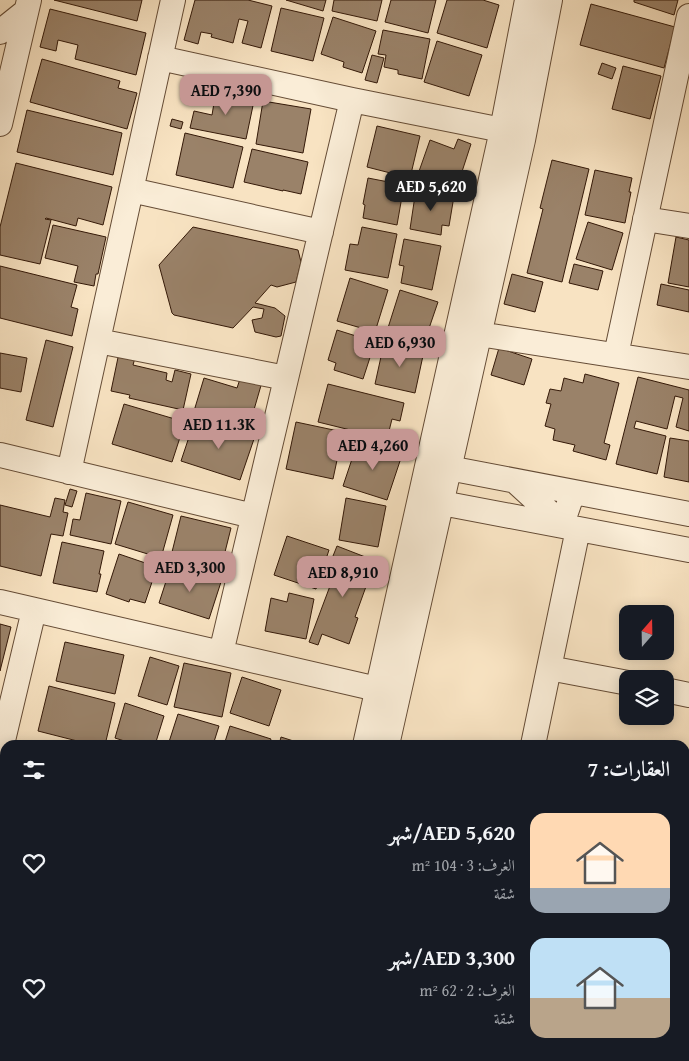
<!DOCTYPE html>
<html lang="ar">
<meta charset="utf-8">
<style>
body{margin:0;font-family:"Gentium Book Plus",Amiri,serif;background:#242831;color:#f1f3f6;direction:rtl;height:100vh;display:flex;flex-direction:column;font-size:19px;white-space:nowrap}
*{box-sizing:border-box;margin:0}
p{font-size:16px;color:#9ea1a6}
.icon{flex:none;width:28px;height:28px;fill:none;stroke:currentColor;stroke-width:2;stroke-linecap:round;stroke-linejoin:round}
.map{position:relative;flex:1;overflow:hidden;direction:ltr}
.drawer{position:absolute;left:0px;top:740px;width:690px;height:321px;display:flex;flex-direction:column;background:#171b24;border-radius:15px 15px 0 0;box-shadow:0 2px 12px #0003;direction:rtl}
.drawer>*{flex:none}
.needle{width:32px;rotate:20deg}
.buttons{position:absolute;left:619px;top:605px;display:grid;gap:10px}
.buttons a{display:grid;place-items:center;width:55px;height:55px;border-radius:10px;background:#171b24;box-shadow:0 2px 12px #0003;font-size:25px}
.price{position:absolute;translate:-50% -42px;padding:0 11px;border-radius:10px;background:#c59692;color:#111;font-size:16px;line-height:32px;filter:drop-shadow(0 1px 2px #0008)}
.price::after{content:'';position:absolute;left:50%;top:30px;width:15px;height:11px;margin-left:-8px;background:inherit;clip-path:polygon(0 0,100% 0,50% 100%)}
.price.on{background:#222;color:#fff}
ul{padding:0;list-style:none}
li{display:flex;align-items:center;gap:15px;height:125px;padding:0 20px}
li span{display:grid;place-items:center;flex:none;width:140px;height:100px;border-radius:15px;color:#555}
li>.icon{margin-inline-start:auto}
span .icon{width:60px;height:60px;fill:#fffc;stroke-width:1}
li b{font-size:21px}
h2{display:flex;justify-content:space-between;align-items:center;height:60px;padding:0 20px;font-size:21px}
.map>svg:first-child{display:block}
.building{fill:#9a8269;stroke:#341908}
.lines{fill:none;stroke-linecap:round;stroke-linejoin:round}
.minor-casing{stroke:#654c36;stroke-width:26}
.minor{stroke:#faedd7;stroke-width:24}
</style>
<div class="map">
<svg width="689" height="1061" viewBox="0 0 689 1061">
<rect width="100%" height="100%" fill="#f8e3c2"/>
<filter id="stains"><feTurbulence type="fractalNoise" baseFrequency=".004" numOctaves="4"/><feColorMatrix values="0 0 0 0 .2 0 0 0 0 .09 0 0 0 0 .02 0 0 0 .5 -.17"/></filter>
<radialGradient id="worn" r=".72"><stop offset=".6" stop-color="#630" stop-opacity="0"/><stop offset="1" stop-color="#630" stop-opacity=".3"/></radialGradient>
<!-- building -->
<path class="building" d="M54,0H142L137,21Z
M195,0H248L272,6L261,48L242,43L248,21L239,19L233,43L211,37L212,34L201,32L198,44L184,40Z
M286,0H326L323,11Z
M334,0H382L377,21L332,11Z
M391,0H436L428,33L385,22Z
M447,0H483L499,5L487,48L437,33Z
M634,0H678L674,15L634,2Z
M591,4L675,27L664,68L580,45Z
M281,8L324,18L313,61L271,51Z
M50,9L146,33L136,75L75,59L78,45L58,40L56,51L40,47Z
M333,17L376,31L362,73L343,67L344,62L321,54Z
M383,30L430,39L422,79L398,74V70L384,67L386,55L378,54Z
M437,41L482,55L469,96L424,82Z
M372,55L384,58L377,83L365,80Z
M42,59L120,81L118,88L137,93L127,129L30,102Z
M602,63L616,68L612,79L598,74Z
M623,66L661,76L650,119L612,109Z
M216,91L251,98V95L255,96L246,139L190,128L194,111L212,115Z
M263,101L311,109L303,153L256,144Z
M27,110L122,133L113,175L17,152Z
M172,119L183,122L181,129L170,126Z
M377,126L420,136L410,178L367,167Z
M185,133L243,147L233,188L176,175Z
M458,139L471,144L456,190L417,177L430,140L454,149Z
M252,149L308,162L301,194L283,190V191L244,182Z
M552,160L589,169L562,282L527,273L543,209L540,208Z
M16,163L112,187L103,225L78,218L76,226L46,218L45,219L51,220L40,264L0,255V227Z
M595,170L632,178L629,192H631L625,223L585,215Z
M368,178L404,185L397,225L363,218L365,205L363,204Z
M416,189L454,196L449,226L442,225L441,235L410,229Z
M588,222L623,233L612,270L576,259Z
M53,225L106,237L98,274H96L94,286L74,282L78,266L45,258Z
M193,227L298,250L301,262L296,282L277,287L271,285L255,303L275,308L285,316L281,336L276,337L255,332L252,320L262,318L264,309L253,307L233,328L174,315L172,313L159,265Z
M362,227L397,234L388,278L345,270L350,244L358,245Z
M676,237L689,240V287L668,283Z
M404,239L441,246L432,290L401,283L404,266L399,265Z
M574,264L603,271L598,290L569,283Z
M0,266L77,285L71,307L78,309L72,336L0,318Z
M512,274L543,282L535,312L504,304Z
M350,278L388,290L375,332L337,321Z
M661,284L689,290V312L657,305Z
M400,290L438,302L424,343L387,331Z
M337,330L375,342L363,379L334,370L336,363L328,360Z
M46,340L73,347L53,427L26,420Z
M384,343L424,351L415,393L375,384Z
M120,348L137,351L133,365L167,373L166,380L172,382L175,370L191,374L183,410L129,398L130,395L111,391Z
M499,348L532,359L524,385L491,375Z
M0,353L27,358L21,392L0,388Z
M585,374L619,383L604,443L610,445L606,460L573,451L575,445L553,440L555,429L545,426L551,404L546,403L550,389L561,391L564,378L583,383Z
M241,376L262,382L249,427L194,411L204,378L237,388Z
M638,377L689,390V431L676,427L683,398L675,396L667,429L636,421L634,428L666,436L657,474L616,464Z
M328,384L404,403L400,421L392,419L387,439L318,422Z
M124,404L185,422L172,462L112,444Z
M296,422L343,432L333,479L286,469Z
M215,423L255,436L240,480L181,461L192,428L211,434Z
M670,438L689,441V482L664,477Z
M358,441L402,455L387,500L343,486Z
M70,489L77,491L72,507L65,505Z
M86,493L121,501L111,544L70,535L73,519L80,520Z
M55,498L65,500L63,512L68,513L63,536L51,534L41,576L0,566V505L50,517Z
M346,498L386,506L378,547L339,540Z
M128,502L173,515L161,558L115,544Z
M181,516L231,528L222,564L172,552Z
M287,536L329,550L316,589L274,575Z
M62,542L104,551L99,574H101L97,592L53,583Z
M337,546L373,560L366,580L368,581L355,617L358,618L349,644L322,634L318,645L309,642L333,578L346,583L349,573L329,566Z
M119,554L157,567L145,603L130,599L129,602L106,594Z
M171,566L221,582L209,619L159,603Z
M289,593L314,599L306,639L265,631L271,598L287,602Z
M0,624L11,627L0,671Z
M65,642L124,655L115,694L56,681Z
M150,657L179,666L167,705L138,696Z
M184,663L231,673L222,717L174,707Z
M242,677L281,690L269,726L230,713Z
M49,686L115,703L105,745H93L38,731Z
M125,703L164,716L155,745H137L115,738Z
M178,714L219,726L213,745H168Z
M230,726L271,739L269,745H224Z
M281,737L306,745H279Z
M685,978L689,979V1025L685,1024Z
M167,1056H212L211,1061H166Z
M496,1056H520L528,1058V1061H495Z
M536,1056L559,1060L558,1061H535Z"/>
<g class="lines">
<defs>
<path id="minor" d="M0,32L25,12
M160,58L352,100L502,130
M0,124L29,0
M131,190L321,232
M645,219L689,226
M479,334L689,367
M98,341L286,378
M616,355L689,16
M0,455L253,516
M433,465L689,514
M69,472L173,0
M515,481L562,524L573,492
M426,500L689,550
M0,602L377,689
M221,653L352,100
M549,668L628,683
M665,690L689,695
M365,745L502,130L527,0
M387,745L523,140L550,0
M533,745L578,529
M0,753L34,610
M685,814L689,795
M685,903L689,904
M0,908L5,909
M0,1021L5,1023
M116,1056L132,1061
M620,1056L644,1061
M295,1061L296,1056
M317,1061L318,1056
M463,1061L464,1056"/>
</defs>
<!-- minor casing -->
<use href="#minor" class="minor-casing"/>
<!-- minor -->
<use href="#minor" class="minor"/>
</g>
<rect width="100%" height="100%" filter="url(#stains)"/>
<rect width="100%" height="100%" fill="url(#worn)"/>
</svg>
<div class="buttons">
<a><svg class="needle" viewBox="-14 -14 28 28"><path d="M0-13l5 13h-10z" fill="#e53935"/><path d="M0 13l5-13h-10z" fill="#9ea1a6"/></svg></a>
<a><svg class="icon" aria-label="layers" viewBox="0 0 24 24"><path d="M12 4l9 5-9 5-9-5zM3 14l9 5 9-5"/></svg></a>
</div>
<b class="price" style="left:226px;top:116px">AED 7,390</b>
<b class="price on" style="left:431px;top:212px">AED 5,620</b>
<b class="price" style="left:400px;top:368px">AED 6,930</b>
<b class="price" style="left:219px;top:450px">AED 11.3K</b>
<b class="price" style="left:373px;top:471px">AED 4,260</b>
<b class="price" style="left:190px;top:593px">AED 3,300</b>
<b class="price" style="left:343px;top:598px">AED 8,910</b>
<section class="drawer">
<h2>العقارات: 7<svg class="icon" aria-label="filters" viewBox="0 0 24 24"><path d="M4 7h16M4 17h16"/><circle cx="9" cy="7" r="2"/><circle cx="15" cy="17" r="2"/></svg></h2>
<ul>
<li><span style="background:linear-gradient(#ffd9b3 75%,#9aa5b1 0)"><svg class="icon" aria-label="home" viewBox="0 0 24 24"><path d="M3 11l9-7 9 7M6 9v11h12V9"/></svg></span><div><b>AED 5,620/شهر</b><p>الغرف: 3 · 104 m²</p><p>شقة</p></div><svg class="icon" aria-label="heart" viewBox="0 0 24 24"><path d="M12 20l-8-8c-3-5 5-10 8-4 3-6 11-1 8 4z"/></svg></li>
<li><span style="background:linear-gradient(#bfe0f5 60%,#b9a48a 0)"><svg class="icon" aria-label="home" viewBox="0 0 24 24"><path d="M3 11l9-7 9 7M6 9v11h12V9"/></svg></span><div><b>AED 3,300/شهر</b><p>الغرف: 2 · 62 m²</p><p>شقة</p></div><svg class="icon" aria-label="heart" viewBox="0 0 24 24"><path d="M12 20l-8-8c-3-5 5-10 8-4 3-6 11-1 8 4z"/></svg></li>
</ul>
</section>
</div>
